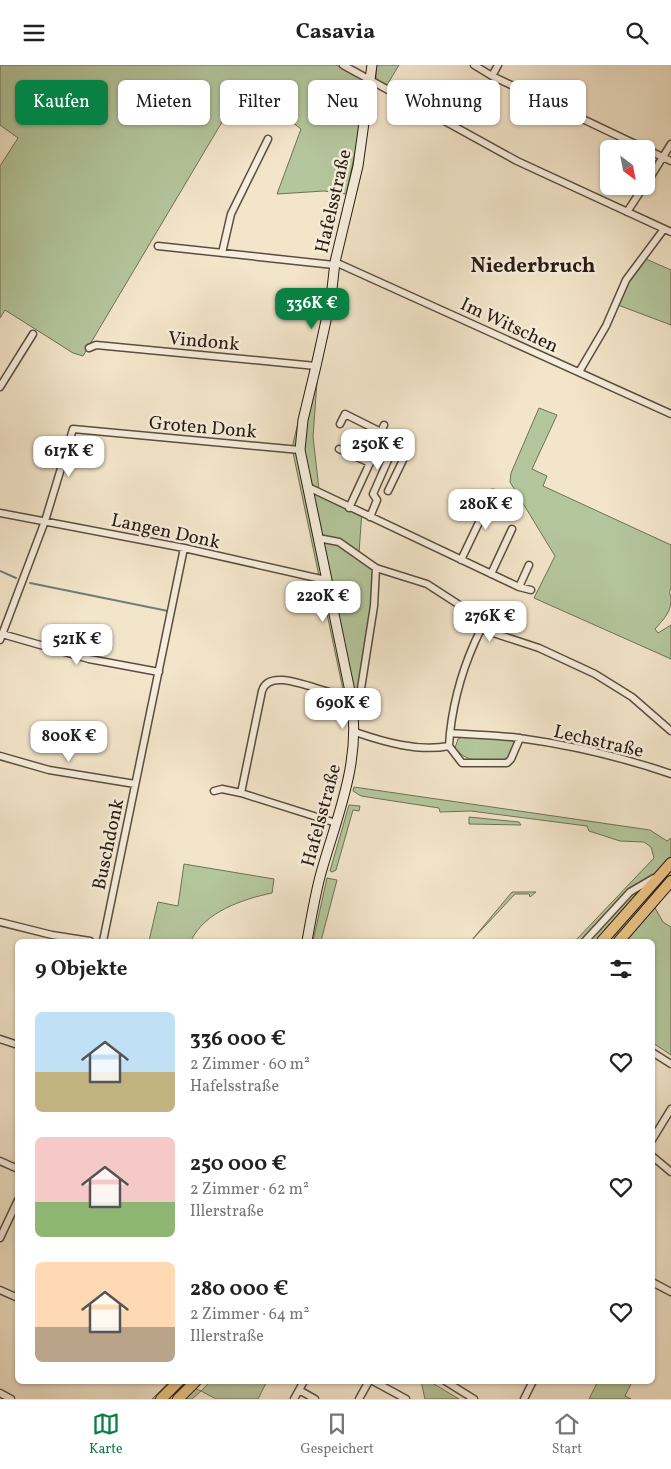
<!DOCTYPE html>
<html lang="de">
<meta charset="utf-8">
<style>
body{margin:0;font-family:Vollkorn,serif;background:#f6f6f6;color:#222;height:100vh;display:flex;flex-direction:column;font-size:19px;white-space:nowrap}
*{box-sizing:border-box;margin:0}
p{font-size:16px;color:#767676}
.icon{flex:none;width:28px;height:28px;fill:none;stroke:currentColor;stroke-width:2;stroke-linecap:round;stroke-linejoin:round}
.map{position:relative;flex:1;overflow:hidden}
.drawer{position:absolute;left:15px;top:874px;width:640px;height:445px;display:flex;flex-direction:column;background:#fff;border-radius:8px;box-shadow:0 1px 4px #0004}
.drawer>*{flex:none}
.guide{position:absolute;left:15px;top:15px;width:641px;height:45px;display:flex;gap:10px}
.needle{width:32px;rotate:148deg}
.buttons{position:absolute;left:600px;top:75px;display:grid;gap:10px}
.buttons a{display:grid;place-items:center;width:55px;height:55px;border-radius:8px;background:#fff;box-shadow:0 1px 4px #0004;font-size:25px}
.price{position:absolute;translate:-50% -42px;padding:0 11px;border-radius:10px;background:#fff;color:#222;font-size:16px;line-height:32px;filter:drop-shadow(0 1px 2px #0008)}
.price::after{content:'';position:absolute;left:50%;top:30px;width:15px;height:11px;margin-left:-8px;background:inherit;clip-path:polygon(0 0,100% 0,50% 100%)}
.price.on{background:#0b8043;color:#fff}
ul{padding:0;list-style:none}
li{display:flex;align-items:center;gap:15px;height:125px;padding:0 20px}
li span{display:grid;place-items:center;flex:none;width:140px;height:100px;border-radius:8px;color:#555}
li>.icon{margin-inline-start:auto}
span .icon{width:60px;height:60px;fill:#fffc;stroke-width:1}
li b{font-size:21px}
h2{display:flex;justify-content:space-between;align-items:center;height:60px;padding:0 20px;font-size:21px}
.pill{padding:0 18px;border-radius:8px;background:#fff;box-shadow:0 1px 4px #0004;font-size:18px;line-height:45px}
.pill.on{background:#0b8043;color:#fff}
header{display:flex;justify-content:space-between;align-items:center;height:65px;padding:0 20px;background:#fff;font-size:22px;font-weight:700}
.menu{display:flex;justify-content:space-around;align-items:center;height:70px;border-top:1px solid #e0e0e0;background:#fff;font-size:14px;color:#767676}
.menu a{display:grid;justify-items:center;gap:2px}
.menu .on{color:#0b8043}
.map>svg:first-child{display:block}
.green{fill:#b4c69c;stroke:#6e7157}
.lines{fill:none;stroke-linecap:round;stroke-linejoin:round}
.stream{stroke:#717c7c;stroke-width:2}
.minor-casing{stroke:#5b4e40;stroke-width:9}
.secondary-casing{stroke:#281c12;stroke-width:11}
.primary-casing{stroke:#281c12;stroke-width:12}
.minor{stroke:#f7eedd;stroke-width:6}
.secondary{stroke:#f7eedd;stroke-width:9}
.primary{stroke:#eac285;stroke-width:10}
.labels{text-anchor:middle;stroke-width:5;stroke-linejoin:round;paint-order:stroke}
.street-label{font-size:19px;fill:#281c12;stroke:#f7eedd}
.quarter-label{font-size:21px;font-weight:bold;fill:#281c12;stroke:#f7eedd}
</style>
<header><svg class="icon" aria-label="menu" viewBox="0 0 24 24"><path d="M4 6h16M4 12h16M4 18h16"/></svg>Casavia<svg class="icon" aria-label="search" viewBox="0 0 24 24"><circle cx="10" cy="10" r="6"/><path d="M15 15l6 6"/></svg></header>
<div class="map">
<svg width="671" height="1334" viewBox="0 0 671 1334">
<rect width="100%" height="100%" fill="#f3e5ca"/>
<filter id="stains"><feTurbulence type="fractalNoise" baseFrequency=".004" numOctaves="4"/><feColorMatrix values="0 0 0 0 .2 0 0 0 0 .09 0 0 0 0 .02 0 0 0 .5 -.17"/></filter>
<radialGradient id="worn" r=".72"><stop offset=".6" stop-color="#630" stop-opacity="0"/><stop offset="1" stop-color="#630" stop-opacity=".3"/></radialGradient>
<!-- green -->
<path class="green" d="M0,0H336L362,13L359,70L346,129L324,126L277,129L301,64L244,20L83,291L73,288L5,245L0,253V101L18,73L0,60Z
M376,0H399L387,20L376,15Z
M646,194L671,205V260L618,240L628,216Z
M308,315L317,317L313,372L319,424L362,445L359,488L379,500L370,587L362,631L346,639L292,383Z
M539,343L557,350L532,404L547,411L543,421L671,480V523C668,529 671,529 671,535C671,547 663,555 655,564L658,568L671,560V594L534,533L555,491L510,417L511,408Z
M462,672L511,674L515,679L508,694C492,700 465,698 455,683L458,674Z
M354,722L650,765L667,776L671,773V823L655,843L663,857L671,862V990L653,978L652,876H575L654,793L651,782L644,777L620,776L589,766L587,761L471,746L440,747L439,743L361,731L353,726Z
M349,740L360,741L359,746L353,745L336,805L332,807L330,806Z
M469,752L519,757L521,760L469,759Z
M184,799L274,814L272,828C243,834 204,847 191,876H149L158,837L178,841Z
M327,813L337,815L321,876H313Z
M512,827H536L530,832L529,829H515L471,876Z
M170,1316H179L201,1326L211,1316H267L258,1334H216L201,1326L192,1334H152Z
M421,1316H429L459,1334H425Z
M598,1316L632,1317L625,1331L631,1334H589Z"/>
<g class="lines">
<!-- stream -->
<path class="stream" d="M0,506L16,513
M30,518L168,546"/>
<defs>
<path id="minor" d="M343,0L517,96L671,167
M474,0L492,11L671,96
M492,11L498,0
M646,119L671,79
M627,147L644,121
M158,181L334,200
M222,188L231,149L268,74
M335,197L671,349
M89,283L96,280L316,301
M579,307L606,261L626,215L664,164
M0,322L33,269
M340,359L345,349L381,367
M339,384L370,398
M308,422L519,522L531,525
M349,443L381,374V367L384,360
M0,448L184,483L321,514L326,513
M370,452L377,435L373,429L392,386L397,383L401,386L403,395L388,426
M318,473L339,477L376,503L427,519L461,541L481,564L539,583L595,609L632,632L671,666
M461,495L493,428
M491,509L512,464
M519,522L529,500
M2,569L89,594L159,607
M0,575L45,456L73,364L300,385
M355,667C384,677 418,687 449,681L450,668C473,670 496,670 519,673C571,680 622,692 671,709
M450,668C454,632 465,596 481,564
M449,681L462,698H507L511,694L520,673
M0,691L49,705L135,719
M214,726L222,724L241,728
M336,758L241,728L262,626C271,595 339,640 360,630L374,541L376,503
M0,857L52,870L90,876
M103,876L184,483
M585,876L630,827L654,813
M0,974L18,980
M652,987L671,999
M652,1075L671,1044
M652,1091L671,1107
M0,1096L18,1104
M0,1173L18,1135
M652,1217L671,1227
M0,1225L18,1233
M304,1316L299,1325L315,1334
M373,1316L406,1334
M445,1316L474,1334
M0,1328L11,1334
M294,1334L299,1325
M359,1334L369,1316
M524,1334L533,1316"/>
<path id="secondary" d="M307,876C311,854 315,830 321,808C338,748 362,695 351,631L300,385L303,355L316,301L331,233L335,197L358,101L372,0"/>
<path id="primary" d="M602,876L671,798
M619,876L671,816
M161,1334L179,1316
M178,1334L196,1316"/>
</defs>
<!-- minor casing -->
<use href="#minor" class="minor-casing"/>
<!-- secondary casing -->
<use href="#secondary" class="secondary-casing"/>
<!-- primary casing -->
<use href="#primary" class="primary-casing"/>
<!-- minor -->
<use href="#minor" class="minor"/>
<!-- secondary -->
<use href="#secondary" class="secondary"/>
<!-- primary -->
<use href="#primary" class="primary"/>
</g>
<g class="labels">
<!-- street labels -->
<g class="street-label">
<text transform="translate(332 136) rotate(-77)" y="7">Hafelsstraße</text>
<text transform="translate(510 259) rotate(25)" y="7">Im Witschen</text>
<text transform="translate(204 275) rotate(5)" y="7">Vindonk</text>
<text transform="translate(203 361) rotate(5)" y="7">Groten Donk</text>
<text transform="translate(166 465) rotate(12)" y="7">Langen Donk</text>
<text transform="translate(599 675) rotate(13)" y="7">Lechstraße</text>
<text transform="translate(320 750) rotate(-75)" y="7">Hafelsstraße</text>
<text transform="translate(107 779) rotate(-78)" y="7">Buschdonk</text>
</g>
<!-- quarter labels -->
<g class="quarter-label">
<text x="533" y="207">Niederbruch</text>
</g>
</g>
<rect width="100%" height="100%" filter="url(#stains)"/>
<rect width="100%" height="100%" fill="url(#worn)"/>
</svg>
<div class="buttons">
<a><svg class="needle" viewBox="-14 -14 28 28"><path d="M0-13l5 13h-10z" fill="#e53935"/><path d="M0 13l5-13h-10z" fill="#767676"/></svg></a>
</div>
<b class="price on" style="left:312px;top:265px">336K €</b>
<b class="price" style="left:378px;top:406px">250K €</b>
<b class="price" style="left:69px;top:413px">617K €</b>
<b class="price" style="left:486px;top:466px">280K €</b>
<b class="price" style="left:323px;top:558px">220K €</b>
<b class="price" style="left:490px;top:578px">276K €</b>
<b class="price" style="left:77px;top:601px">521K €</b>
<b class="price" style="left:343px;top:665px">690K €</b>
<b class="price" style="left:69px;top:698px">800K €</b>
<div class="guide">
<a class="pill on">Kaufen</a>
<a class="pill">Mieten</a>
<a class="pill">Filter</a>
<a class="pill">Neu</a>
<a class="pill">Wohnung</a>
<a class="pill">Haus</a>
</div>
<section class="drawer">
<h2>9 Objekte<svg class="icon" aria-label="filters" viewBox="0 0 24 24"><path d="M4 7h16M4 17h16"/><circle cx="9" cy="7" r="2"/><circle cx="15" cy="17" r="2"/></svg></h2>
<ul>
<li><span style="background:linear-gradient(#bfe0f5 60%,#c2b280 0)"><svg class="icon" aria-label="home" viewBox="0 0 24 24"><path d="M3 11l9-7 9 7M6 9v11h12V9"/></svg></span><div><b>336 000 €</b><p>2 Zimmer · 60 m²</p><p>Hafelsstraße</p></div><svg class="icon" aria-label="heart" viewBox="0 0 24 24"><path d="M12 20l-8-8c-3-5 5-10 8-4 3-6 11-1 8 4z"/></svg></li>
<li><span style="background:linear-gradient(#f6c9c9 65%,#8fb573 0)"><svg class="icon" aria-label="home" viewBox="0 0 24 24"><path d="M3 11l9-7 9 7M6 9v11h12V9"/></svg></span><div><b>250 000 €</b><p>2 Zimmer · 62 m²</p><p>Illerstraße</p></div><svg class="icon" aria-label="heart" viewBox="0 0 24 24"><path d="M12 20l-8-8c-3-5 5-10 8-4 3-6 11-1 8 4z"/></svg></li>
<li><span style="background:linear-gradient(#ffd9b3 65%,#b9a48a 0)"><svg class="icon" aria-label="home" viewBox="0 0 24 24"><path d="M3 11l9-7 9 7M6 9v11h12V9"/></svg></span><div><b>280 000 €</b><p>2 Zimmer · 64 m²</p><p>Illerstraße</p></div><svg class="icon" aria-label="heart" viewBox="0 0 24 24"><path d="M12 20l-8-8c-3-5 5-10 8-4 3-6 11-1 8 4z"/></svg></li>
</ul>
</section>
</div>
<nav class="menu">
<a class="on"><svg class="icon" aria-label="map" viewBox="0 0 24 24"><path d="M3 6l6-2 6 2 6-2v14l-6 2-6-2-6 2zM9 4v14M15 6v14"/></svg>Karte</a>
<a><svg class="icon" aria-label="saved" viewBox="0 0 24 24"><path d="M7 4h10v16l-5-4-5 4z"/></svg>Gespeichert</a>
<a><svg class="icon" aria-label="home" viewBox="0 0 24 24"><path d="M3 11l9-7 9 7M6 9v11h12V9"/></svg>Start</a>
</nav>
